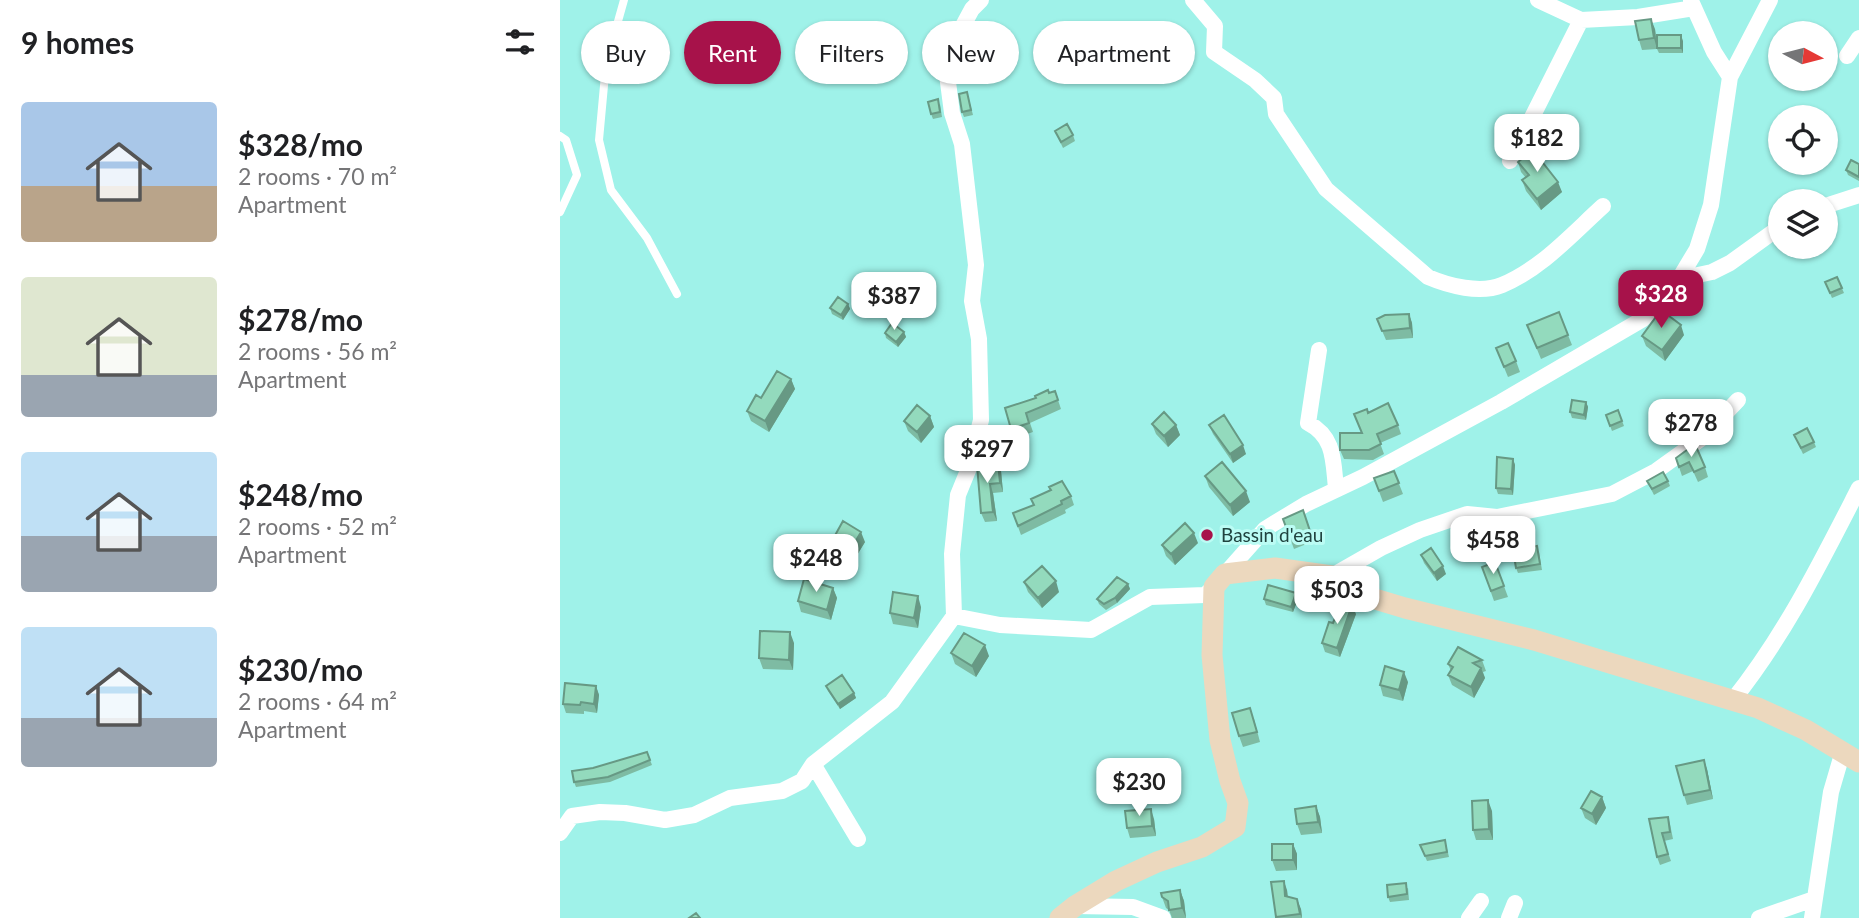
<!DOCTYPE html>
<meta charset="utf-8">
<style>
body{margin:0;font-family:Lato,sans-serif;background:#f6f6f6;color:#202124;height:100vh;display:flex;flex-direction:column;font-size:26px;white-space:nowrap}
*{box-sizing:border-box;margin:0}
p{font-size:23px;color:#757577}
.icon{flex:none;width:38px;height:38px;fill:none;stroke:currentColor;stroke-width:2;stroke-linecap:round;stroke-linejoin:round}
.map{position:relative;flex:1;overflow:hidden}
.panel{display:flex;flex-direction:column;background:#fff;width:560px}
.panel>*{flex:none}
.hud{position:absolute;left:21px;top:21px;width:665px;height:63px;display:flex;gap:14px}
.needle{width:46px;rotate:97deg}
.fabs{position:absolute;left:1208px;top:21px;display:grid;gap:14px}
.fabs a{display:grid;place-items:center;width:70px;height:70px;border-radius:50%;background:#fff;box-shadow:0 2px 5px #0004;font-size:35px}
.price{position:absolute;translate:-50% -60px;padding:0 16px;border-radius:14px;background:#fff;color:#222;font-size:23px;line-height:46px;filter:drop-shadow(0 2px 4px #0008)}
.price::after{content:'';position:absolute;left:50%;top:42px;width:21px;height:16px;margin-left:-10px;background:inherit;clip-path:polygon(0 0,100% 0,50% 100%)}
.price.selected{background:#a7124a;color:#fff}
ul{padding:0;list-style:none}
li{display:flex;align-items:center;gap:21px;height:175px;padding:0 21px}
li span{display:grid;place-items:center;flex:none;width:196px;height:140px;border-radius:7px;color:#555}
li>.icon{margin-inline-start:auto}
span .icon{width:84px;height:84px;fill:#fffc;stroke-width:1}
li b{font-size:30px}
h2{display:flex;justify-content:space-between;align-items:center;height:84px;padding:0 21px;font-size:30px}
.pill{padding:0 24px;border-radius:32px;background:#fff;box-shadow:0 2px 5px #0004;font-size:24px;line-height:63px}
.pill.selected{background:#a7124a;color:#fff}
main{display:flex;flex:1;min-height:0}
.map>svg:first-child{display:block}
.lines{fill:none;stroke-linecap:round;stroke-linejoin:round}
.lane{stroke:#fff;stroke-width:8}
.street{stroke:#fff;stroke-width:16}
.secondary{stroke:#ecd8be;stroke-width:21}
.wall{fill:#7ebba3}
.shaded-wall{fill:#679984}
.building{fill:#93dabd;stroke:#679984;stroke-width:2}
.poi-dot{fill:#a7124a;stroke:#bbfcf4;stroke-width:2.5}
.labels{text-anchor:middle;stroke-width:6;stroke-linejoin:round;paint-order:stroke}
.poi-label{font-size:19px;fill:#20433f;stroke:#bbfcf4;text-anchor:start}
</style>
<main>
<section class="panel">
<h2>9 homes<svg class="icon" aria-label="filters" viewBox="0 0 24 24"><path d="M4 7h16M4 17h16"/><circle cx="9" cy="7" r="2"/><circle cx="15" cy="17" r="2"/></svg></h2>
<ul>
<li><span style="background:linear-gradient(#a9c7e8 60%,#b9a48a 0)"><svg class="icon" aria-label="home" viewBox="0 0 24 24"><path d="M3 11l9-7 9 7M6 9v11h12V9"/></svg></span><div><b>$328/mo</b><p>2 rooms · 70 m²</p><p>Apartment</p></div></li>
<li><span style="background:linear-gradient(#dfe7d0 70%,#9aa5b1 0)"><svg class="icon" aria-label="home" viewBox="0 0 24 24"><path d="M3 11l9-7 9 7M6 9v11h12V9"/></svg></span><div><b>$278/mo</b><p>2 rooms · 56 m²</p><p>Apartment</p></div></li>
<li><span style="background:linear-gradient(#bfe0f5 60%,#9aa5b1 0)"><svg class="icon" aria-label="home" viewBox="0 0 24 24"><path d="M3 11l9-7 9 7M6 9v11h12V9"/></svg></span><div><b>$248/mo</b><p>2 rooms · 52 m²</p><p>Apartment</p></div></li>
<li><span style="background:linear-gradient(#bfe0f5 65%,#9aa5b1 0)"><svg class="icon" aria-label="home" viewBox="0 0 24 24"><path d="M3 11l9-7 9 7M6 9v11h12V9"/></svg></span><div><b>$230/mo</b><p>2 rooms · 64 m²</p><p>Apartment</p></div></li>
</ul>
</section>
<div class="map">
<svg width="1299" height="918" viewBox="0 0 1299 918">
<rect width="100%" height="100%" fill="#9ff2e9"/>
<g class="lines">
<!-- lane -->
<path class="lane" d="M64,0L46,64L39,140L51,190L87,238L117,294
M0,136L6,140L17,175L0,212"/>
<!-- street -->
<path class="street" d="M633,0L655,26L654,52L695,80L714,98L716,114L766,189L868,277C889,286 920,294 942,285C981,269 1012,234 1043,206
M978,0L1021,20
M1131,1L1154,52L1170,77
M1287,56L1299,38
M950,161L1021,20L1078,17L1134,8
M1265,206L1299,195
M1119,279L1152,272L1170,263L1220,227
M759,350L748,423C775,437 773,461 776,488
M665,574L705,529L746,504L803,477L941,402L1083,319L1119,279L1137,249L1151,205L1170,77L1210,0
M772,576L821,548L860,530L907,514L937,517L1052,494L1096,471L1142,438L1178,400
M394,616L392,554L398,495L409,468L421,420L419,339L412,301L416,265L402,144L392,113L385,59L412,9L421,0
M1173,700C1225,635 1261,562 1299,488
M253,764L298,839
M0,833L12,816L40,812L65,813L105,820L134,815L170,798L222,791L242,781L253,764L332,702L394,616L440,625L531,630L590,597L645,595L654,587
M515,906L573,907L603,918
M909,918L921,901
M949,918L955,903
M1199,918L1254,899
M1252,918L1271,792L1283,751"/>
<!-- secondary -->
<path class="secondary" d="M500,918L515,906L556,881L597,862L642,847L675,827L678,803L670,781L660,740L652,655L654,587L665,574L715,568L772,576L815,599L845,608L974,640L1198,708L1246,730L1299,762"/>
</g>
<!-- wall -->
<path class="wall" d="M1095,29L1097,44L1123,41V53H1099L1097,49L1082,50L1079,40Z
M407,92L413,115L404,117L402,112Z
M380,104L382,117L373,119L371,114Z
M495,131L513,135L515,141L503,148Z
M958,162L986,167L1002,192L981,210L966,191L962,180L966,178L961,172Z
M1299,164V181L1288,175L1286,170Z
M1277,277L1284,293L1272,298L1265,282Z
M288,304L290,309L283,320L272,314L270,308Z
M849,314L852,323L853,338L826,340L817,319Z
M967,325L1008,335L1012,345L981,359Z
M344,332L346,337L338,347L326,338L325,333Z
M1124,335L1105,361L1086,346L1082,336Z
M936,348L956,361L960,372L948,377Z
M231,379L235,389L209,432L191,421L187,411L201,398Z
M495,391L501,409L470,423L473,432L455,438L445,408Z
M1026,402L1028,407L1026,420L1012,418L1010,412Z
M1058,410L1064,426L1052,431L1046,415Z
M808,413L838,425L841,434L820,443L824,454L813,460L784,459L780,450L802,433Z
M370,416L374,427L361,443L348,431L344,421Z
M592,424L616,425L620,435L608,447L596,434Z
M649,425L686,454L673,463L653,434Z
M1234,435L1254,442L1256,447L1243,454Z
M1116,458L1145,467L1148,477L1138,482L1133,471L1122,476Z
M953,459L955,465L953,495L938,494L936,488Z
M438,463L441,471L443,492L433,493L437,521L425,522L421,513L417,465Z
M834,471L843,494L823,502L814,478Z
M645,476L690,502L673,516L649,487Z
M1087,481H1108L1110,486L1094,495Z
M511,496L514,505L505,510L506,513L461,535L453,513Z
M743,510L754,541L734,549L723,519Z
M273,539L305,542L294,560L277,550Z
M638,543L615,565L606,556L602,545Z
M979,552L982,570L958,573L956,568Z
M861,555L886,574L877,581L864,563Z
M935,562L948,597L934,601L922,567Z
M464,582L499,592L482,608L468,592Z
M568,584L570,589L557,603L546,610L539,604L537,599Z
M273,588L277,598L271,620L241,612L238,601Z
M704,599H738L733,612L706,605Z
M361,607L358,628L333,624L330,613Z
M796,614L780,657L765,652L762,643L773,623Z
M234,643L233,670L203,669L199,658Z
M391,653L429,656L416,677L395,664Z
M922,660L926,671L923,672L925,678L914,698L892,685L888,675L891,671L888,664Z
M848,682L843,701L823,696L820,685Z
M36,686L39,695L37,713L24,711V714L6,713L3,704Z
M266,686L294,693L296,698L280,709L268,691Z
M694,719L700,742L683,747L679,736Z
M87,752L92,765L50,782L16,787L14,782L33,768Z
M1147,769L1153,799L1127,805L1124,795Z
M1042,797L1046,808L1036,825L1025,818L1021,808Z
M756,806L760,817L762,833L741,835L737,824Z
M932,811L933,840H916L913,830Z
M1108,817L1110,824L1113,839L1104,841L1111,861L1100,865L1097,857L1089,819Z
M594,819L596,836L570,838L567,828Z
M885,840L889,857L867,861L860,845Z
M733,844L737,854V870L716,871L712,860Z
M711,882L727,890L728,896L741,909L742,918H716Z
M848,888L849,900L830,902L828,897Z
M620,890L624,901L626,918H612L609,910L606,908L602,897Z"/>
<!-- shaded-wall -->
<path class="shaded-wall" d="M1091,19L1095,29L1097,49L1094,38Z
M1121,35L1123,41V53L1121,48Z
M998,182L1002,192L981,210L977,199Z
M288,304L290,309L283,320L281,315Z
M849,314L852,323L853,338L850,328Z
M1121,325L1124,335L1105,361L1102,350Z
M344,332L346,337L338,347L336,342Z
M231,379L235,389L209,432L205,421Z
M1026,402L1028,407L1026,420L1024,415Z
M370,416L374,427L361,443L357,432Z
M616,425L620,435L608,447L604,436Z
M683,445L686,454L673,463L670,454Z
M953,459L955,465L953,495L951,489Z
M438,463L441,471L443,492L440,483Z
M430,484L433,493L437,521L433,512Z
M686,491L690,502L673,516L670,505Z
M301,532L305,542L294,560L291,549Z
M634,533L638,543L615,565L611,554Z
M883,566L886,574L877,581L874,573Z
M496,581L499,592L482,608L478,598Z
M568,584L570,589L557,603L555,598Z
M273,588L277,598L271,620L267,610Z
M736,593L738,599L733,612L731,607Z
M358,596L361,607L358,628L354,618Z
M792,605L796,614L780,657L777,648Z
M230,632L234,643L233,670L229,660Z
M425,645L429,656L416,677L412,666Z
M921,668L925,678L914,698L911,687Z
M844,672L848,682L843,701L839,690Z
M36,686L39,695L37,713L34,704Z
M294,693L296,698L280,709L278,704Z
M1144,760L1147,769L1153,799L1150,790Z
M1042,797L1046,808L1036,825L1032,814Z
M928,800L932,811L933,840L929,829Z
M756,806L760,817L762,833L758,822Z
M591,809L594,819L596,836L592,826Z
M733,844L737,854V870L733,860Z
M724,881L727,890L728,905L725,896Z
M620,890L624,901L626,918L622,908Z
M737,899L741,909L742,918L740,914Z"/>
<!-- building -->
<path class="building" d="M1091,19L1094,38L1079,40L1075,21Z
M1097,35H1121V48H1097Z
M407,92L411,110L402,112L399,94Z
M378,99L380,112L371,114L368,102Z
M507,124L513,135L501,142L495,131Z
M976,147L983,156L980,159L998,182L977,199L962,180L969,175L958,162Z
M1291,160L1299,164V177L1286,170Z
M1277,277L1282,288L1270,293L1265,282Z
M278,297L288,304L281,315L270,308Z
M1101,310L1121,325L1102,350L1082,336Z
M999,312L1008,335L977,348L967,325Z
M849,314L850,328L822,331L817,319L825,315Z
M332,323L344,332L336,342L325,333Z
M948,343L956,361L944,367L936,348Z
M217,371L231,379L205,421L187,411L196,395L201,398Z
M488,390L489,393L495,391L498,400L466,413L469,423L451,429L445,408L476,398L475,396Z
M1012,400L1026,402L1024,415L1010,412Z
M828,403L838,425L817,434L821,444L809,450H780V433H802L794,414L807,409L808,413Z
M357,405L370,416L357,432L344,421Z
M1058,410L1062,421L1050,426L1046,415Z
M604,412L616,425L604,436L592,424Z
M664,415L683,445L670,454L649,425Z
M1247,428L1254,442L1241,448L1234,435Z
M1135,444L1145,467L1134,472L1129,462L1119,467L1116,458Z
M937,457L953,459L951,489L936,488Z
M662,462L686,491L670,505L645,476Z
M438,463L440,483L430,484L433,512L421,513L417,465Z
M834,471L839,483L819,491L814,478Z
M1103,472L1108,481L1092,489L1087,481Z
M502,481L511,496L501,501L502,504L458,526L453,513L474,505L471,499L491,490L489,487Z
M743,510L750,531L730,538L723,519Z
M283,521L301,532L291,549L273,539Z
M625,523L634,533L611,554L602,545Z
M977,546L980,564L956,568L953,550Z
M871,548L883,566L874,573L861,555Z
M935,562L944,586L931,591L922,567Z
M482,566L496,581L478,598L464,582Z
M557,577L568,584L555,598L544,604L537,599Z
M244,579L273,588L267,610L238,601Z
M708,585L736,593L731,607L704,599Z
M333,592L358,596L354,618L330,613Z
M782,601L792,605L777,648L762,643L769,622L773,623Z
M200,631L230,632L229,660L199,658Z
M404,633L425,645L412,666L391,653Z
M898,647L922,660L913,663L921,668L911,687L888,675L893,667L888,664Z
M825,666L844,672L839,690L820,685Z
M282,675L294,693L278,704L266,686Z
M5,683L36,686L34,704L21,702L20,705L3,704Z
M690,708L697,732L679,736L672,713Z
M87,752L90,760L48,777L14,782L12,771L33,768Z
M1144,760L1150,790L1124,795L1116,766Z
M1031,791L1042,797L1032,814L1021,808Z
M928,800L929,829L913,830L912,801Z
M756,806L758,822L737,824L735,809Z
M591,809L592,826L567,828L565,811Z
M1108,817L1110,832L1102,833L1108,854L1097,857L1089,819Z
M885,840L887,852L865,856L860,845Z
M712,844H733V860H712Z
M724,881L725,896L737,899L740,914L716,917L711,882Z
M846,883L847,894L828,897L827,885Z
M620,890L622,908L609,910L608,901L602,897L601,893Z
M136,913L140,918H129Z"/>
<!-- markers -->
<circle class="poi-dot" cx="647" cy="535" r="7"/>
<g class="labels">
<!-- poi labels -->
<g class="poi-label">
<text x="661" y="542">Bassin d'eau</text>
</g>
</g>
</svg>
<div class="fabs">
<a><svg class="needle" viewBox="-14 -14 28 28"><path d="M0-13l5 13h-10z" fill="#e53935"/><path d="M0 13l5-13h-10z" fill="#757577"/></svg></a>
<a><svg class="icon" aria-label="locate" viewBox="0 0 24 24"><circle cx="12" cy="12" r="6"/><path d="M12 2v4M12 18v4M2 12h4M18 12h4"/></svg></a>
<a><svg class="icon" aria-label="layers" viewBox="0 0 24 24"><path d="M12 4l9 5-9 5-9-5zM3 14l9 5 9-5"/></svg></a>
</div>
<b class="price" style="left:977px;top:174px">$182</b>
<b class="price selected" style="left:1101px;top:330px">$328</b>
<b class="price" style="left:334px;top:332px">$387</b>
<b class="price" style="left:1131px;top:459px">$278</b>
<b class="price" style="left:427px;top:485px">$297</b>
<b class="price" style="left:933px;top:576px">$458</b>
<b class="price" style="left:256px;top:594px">$248</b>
<b class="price" style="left:777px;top:626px">$503</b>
<b class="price" style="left:579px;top:818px">$230</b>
<div class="hud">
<a class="pill">Buy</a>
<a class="pill selected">Rent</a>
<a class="pill">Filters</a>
<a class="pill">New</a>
<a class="pill">Apartment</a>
</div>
</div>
</main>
